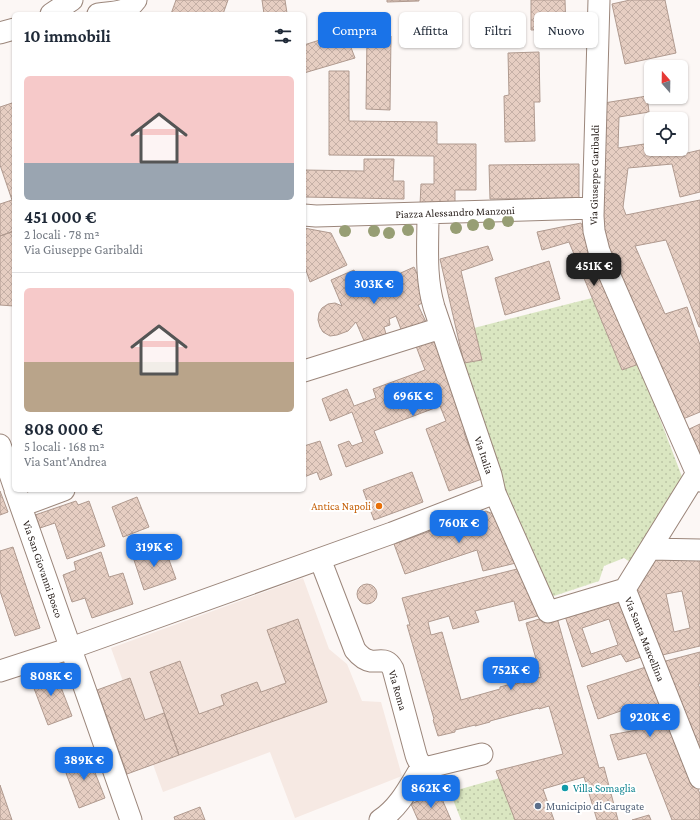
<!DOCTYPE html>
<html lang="it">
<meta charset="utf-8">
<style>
body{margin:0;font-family:"Crimson Pro",serif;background:#f6f6f7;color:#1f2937;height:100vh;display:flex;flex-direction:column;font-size:15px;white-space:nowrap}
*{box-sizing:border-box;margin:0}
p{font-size:13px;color:#747a83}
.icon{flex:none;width:22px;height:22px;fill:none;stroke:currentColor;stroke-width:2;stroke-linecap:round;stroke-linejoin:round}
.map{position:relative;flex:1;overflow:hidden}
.drawer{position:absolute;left:12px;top:12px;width:294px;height:480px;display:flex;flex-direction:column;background:#fff;border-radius:6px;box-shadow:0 1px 3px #0004}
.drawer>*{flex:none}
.hud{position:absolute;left:318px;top:12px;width:322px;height:36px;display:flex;gap:8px}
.needle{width:26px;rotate:340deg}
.fabs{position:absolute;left:644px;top:60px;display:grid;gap:8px}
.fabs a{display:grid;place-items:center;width:44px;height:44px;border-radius:6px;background:#fff;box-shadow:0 1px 3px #0004;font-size:20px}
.price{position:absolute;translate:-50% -34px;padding:0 9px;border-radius:8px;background:#1a73e8;color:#fff;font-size:13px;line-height:26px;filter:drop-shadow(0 1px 2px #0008)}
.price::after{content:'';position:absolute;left:50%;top:24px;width:12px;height:9px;margin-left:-6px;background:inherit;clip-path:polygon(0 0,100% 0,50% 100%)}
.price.on{background:#222;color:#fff}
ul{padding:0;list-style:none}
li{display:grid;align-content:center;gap:8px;height:212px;padding:0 12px}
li+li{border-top:1px solid #e0e1e3}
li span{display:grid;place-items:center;height:124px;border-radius:6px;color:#555}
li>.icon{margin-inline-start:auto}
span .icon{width:72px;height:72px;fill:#fffc;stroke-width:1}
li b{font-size:17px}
h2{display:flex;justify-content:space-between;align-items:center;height:48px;padding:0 12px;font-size:17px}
.tag{padding:0 14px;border-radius:6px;background:#fff;box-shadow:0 1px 3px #0004;font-size:14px;line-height:36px}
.tag.on{background:#1a73e8;color:#fff}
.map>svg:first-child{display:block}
.built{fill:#f6e9e3}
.grass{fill:url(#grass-dots)}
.building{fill:url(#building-cross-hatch);stroke:#b09a8f;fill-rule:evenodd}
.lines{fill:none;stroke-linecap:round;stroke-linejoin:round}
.minor-casing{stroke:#9b867b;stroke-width:23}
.minor{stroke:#fff;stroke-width:21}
.tree{fill:#979e74}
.food-dot{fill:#e8710a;stroke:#fff;stroke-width:1.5}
.culture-dot{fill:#0f9aa8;stroke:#fff;stroke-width:1.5}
.service-dot{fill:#5c6f8a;stroke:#fff;stroke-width:1.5}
.labels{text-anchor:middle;stroke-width:4;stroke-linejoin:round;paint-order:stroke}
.street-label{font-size:11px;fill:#271e1a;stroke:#fff}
.food-label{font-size:11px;fill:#c56008;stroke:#fff;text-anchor:end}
.culture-label{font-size:11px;fill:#0d838f;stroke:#fff;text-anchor:start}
.service-label{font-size:11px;fill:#4e5e75;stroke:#fff;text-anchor:start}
</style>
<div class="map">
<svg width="700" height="820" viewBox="0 0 700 820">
<defs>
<pattern id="grass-dots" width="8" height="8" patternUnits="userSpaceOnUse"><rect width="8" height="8" fill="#dae6c1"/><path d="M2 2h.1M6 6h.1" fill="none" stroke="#bbc5a5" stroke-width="1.8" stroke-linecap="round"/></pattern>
<pattern id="building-cross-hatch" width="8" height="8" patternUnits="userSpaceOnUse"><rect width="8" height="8" fill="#e6cec2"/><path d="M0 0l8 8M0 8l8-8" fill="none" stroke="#c5b0a6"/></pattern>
</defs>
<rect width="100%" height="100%" fill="#fcf7f5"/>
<!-- built -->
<path class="built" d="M303,578L329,649L347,664L362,701L381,702L402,776L295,818L270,752L163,792L111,648Z"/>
<!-- grass -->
<path class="grass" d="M592,298L622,370L639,364L684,482L633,564L624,558L604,566L599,581L554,596L551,594L521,540L464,363L482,359L474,328Z
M507,776L521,820H461L450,792Z"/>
<!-- building -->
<path class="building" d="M176,0H228L223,14H171Z
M262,0H285L287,13L280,14H264Z
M387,0H419V1L387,2Z
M531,0H565L566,29L531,30Z
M630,0H665L676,53L625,64L612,4Z
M345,32L355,58L304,73V45Z
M367,36H391L390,110L366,109Z
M539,52L540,102H534L535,141L505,142L504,96L509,95L508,53Z
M329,71H349V121L437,122V144H476V190H455V205H420L421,184H434V156L329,155Z
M647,96L649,112L619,117L618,148L651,143V149H681V146L683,154L700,150V192L680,197L672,164L628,168L623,207L626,215L700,200V327H699L666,240L635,246L665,314L687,307L700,345V412L678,421L601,246L598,104Z
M12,103L14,110V231L0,236V204L12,200L0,165V107Z
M364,159H394L393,181H404V199L304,197V170L364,171Z
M579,164V198L490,199L489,165Z
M581,223L639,364L622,370L569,242L542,250L537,232Z
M304,228L331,233L347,265L310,282L306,270H304Z
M14,231V306L0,305V236Z
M488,246L493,260L461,271L482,360L464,363L440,259Z
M549,261L560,299L505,315L495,278Z
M414,267L429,300L418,305L426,322L402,332L396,316L389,319L390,325L384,327L386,334L365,343L356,322L348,331L337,335L330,336L323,332L320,327L318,320L319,313L322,308L328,304L335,303L342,306L331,280L354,270L363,290Z
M436,338L471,430L464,433L482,479L449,491L426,429L446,421L440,406L374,431L383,453L346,467L338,445L349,441L352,446L363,442L352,412L330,421L322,399L347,389L354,406L376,398L373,389L425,370L416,346Z
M700,424V458L685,431Z
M320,441L332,475L320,480L317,472L304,477V446Z
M412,472L423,502L374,520L363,490Z
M0,491L8,512L0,515Z
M137,497L149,527L123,537L112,507Z
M76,501L78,505L89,501L105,546L67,559L55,523L40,528L35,515Z
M486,511L500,517L516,563L483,571L477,550L405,574L394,544Z
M164,546L176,579L144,590L133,557Z
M13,547L40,628L15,636L0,591V551Z
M101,552L109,577L123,573L133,604L92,618L85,598L72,602L63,575L76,570L74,562Z
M650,557H700V646L654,657L631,598ZM682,591L690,628L674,632L666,594Z
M525,567L541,615L519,621L514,601L475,611L479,622L453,629L449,616L428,622L431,635L442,632L461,700L500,689V687L515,683L516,684L541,677L526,623L556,614L599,768L604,767L618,820H597L584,777L543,789L554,820H515L496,771L563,754L549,706L539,709L538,708L490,721V722L475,726V725L455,730V732L438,736L433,720L434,719L407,625H410L402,598Z
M357 594a10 10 0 1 1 20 0a10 10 0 1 1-20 0Z
M621,595L641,657L626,662L621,654L582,667L564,613ZM609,619L618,645L591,654L582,628Z
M298,619L327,702L179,755L150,672L180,661L199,714L224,705L221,695L257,682L261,692L286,683L267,630Z
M700,652V684H698L700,688V770L658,663Z
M649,666L700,794V820H672L646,753L618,760L610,735L637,730L629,708L598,719L587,686Z
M54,669L72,716L48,725L30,678Z
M130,678L145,720L164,713L179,755L127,774L97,690Z
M82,750L89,767L92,765L105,798L79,808L66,773L75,770L69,754Z
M0,785L12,820H0Z
M439,792L451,820H418L411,804Z
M200,807L205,820H175L174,817Z
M649,815L651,820H632Z"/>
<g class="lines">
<defs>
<path id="minor" d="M599,0L593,216L594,231L599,251L700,481
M51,14L72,0
M98,14C113,11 125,15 136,0
M0,33L14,29
M428,213C428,245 425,277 434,307L491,475L495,493L548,612L625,589
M304,215L316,216L593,208
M304,371L441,328
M0,445L14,486
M15,490L131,820
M21,506L64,490
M650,549L700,550
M320,559L355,650C359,655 364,660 371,661C381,662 387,657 393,669L416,755C418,762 421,766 429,767L482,754
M625,589L700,778
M625,589L697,473
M0,671L71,648L392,533L495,493
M380,820C400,807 410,785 422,766"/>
</defs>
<!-- minor casing -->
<use href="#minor" class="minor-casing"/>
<!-- minor -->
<use href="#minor" class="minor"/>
</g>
<!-- trees -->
<g class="tree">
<circle cx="508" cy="221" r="6"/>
<circle cx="489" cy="224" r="6"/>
<circle cx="473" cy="225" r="6"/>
<circle cx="456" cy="228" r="6"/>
<circle cx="408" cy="230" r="6"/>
<circle cx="345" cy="231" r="6"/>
<circle cx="374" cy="231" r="6"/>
<circle cx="389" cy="233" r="6"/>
</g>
<!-- markers -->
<circle class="food-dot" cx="379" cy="506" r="4"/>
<circle class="culture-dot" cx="565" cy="788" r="4"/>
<circle class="service-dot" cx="538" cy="806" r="4"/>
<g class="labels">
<!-- street labels -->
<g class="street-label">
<text transform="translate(594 175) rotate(-89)" y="4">Via Giuseppe Garibaldi</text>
<text transform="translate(455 212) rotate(-2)" y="4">Piazza Alessandro Manzoni</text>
<text transform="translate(484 455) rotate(72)" y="4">Via Italia</text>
<text transform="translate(43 569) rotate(71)" y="4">Via San Giovanni Bosco</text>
<text transform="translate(645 639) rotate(68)" y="4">Via Santa Marcellina</text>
<text transform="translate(398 690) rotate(74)" y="4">Via Roma</text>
</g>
<!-- food labels -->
<g class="food-label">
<text x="371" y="510">Antica Napoli</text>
</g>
<!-- culture labels -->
<g class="culture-label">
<text x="573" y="792">Villa Somaglia</text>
</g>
<!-- service labels -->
<g class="service-label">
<text x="546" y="810">Municipio di Carugate</text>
</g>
</g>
</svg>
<div class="fabs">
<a><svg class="needle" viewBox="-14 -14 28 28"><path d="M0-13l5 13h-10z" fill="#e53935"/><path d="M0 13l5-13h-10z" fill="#747a83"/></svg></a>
<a><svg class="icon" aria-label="locate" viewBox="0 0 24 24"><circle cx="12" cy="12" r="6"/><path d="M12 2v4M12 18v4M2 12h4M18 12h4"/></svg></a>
</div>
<b class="price on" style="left:594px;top:287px">451K €</b>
<b class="price" style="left:374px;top:305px">303K €</b>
<b class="price" style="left:413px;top:417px">696K €</b>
<b class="price" style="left:459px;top:544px">760K €</b>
<b class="price" style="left:154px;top:568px">319K €</b>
<b class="price" style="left:511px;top:691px">752K €</b>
<b class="price" style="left:51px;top:697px">808K €</b>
<b class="price" style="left:650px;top:738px">920K €</b>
<b class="price" style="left:84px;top:781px">389K €</b>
<b class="price" style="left:431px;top:809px">862K €</b>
<div class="hud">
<a class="tag on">Compra</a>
<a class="tag">Affitta</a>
<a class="tag">Filtri</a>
<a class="tag">Nuovo</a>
</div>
<section class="drawer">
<h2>10 immobili<svg class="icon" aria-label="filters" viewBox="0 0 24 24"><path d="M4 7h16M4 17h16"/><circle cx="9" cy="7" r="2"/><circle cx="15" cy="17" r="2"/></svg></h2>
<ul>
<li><span style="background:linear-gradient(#f6c9c9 70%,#9aa5b1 0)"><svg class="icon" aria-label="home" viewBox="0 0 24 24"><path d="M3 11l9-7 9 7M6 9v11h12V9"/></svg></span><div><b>451 000 €</b><p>2 locali · 78 m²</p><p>Via Giuseppe Garibaldi</p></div></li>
<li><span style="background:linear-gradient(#f6c9c9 60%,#b9a48a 0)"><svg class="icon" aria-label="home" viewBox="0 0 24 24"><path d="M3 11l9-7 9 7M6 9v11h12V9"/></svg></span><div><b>808 000 €</b><p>5 locali · 168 m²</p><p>Via Sant'Andrea</p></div></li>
</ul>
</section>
</div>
